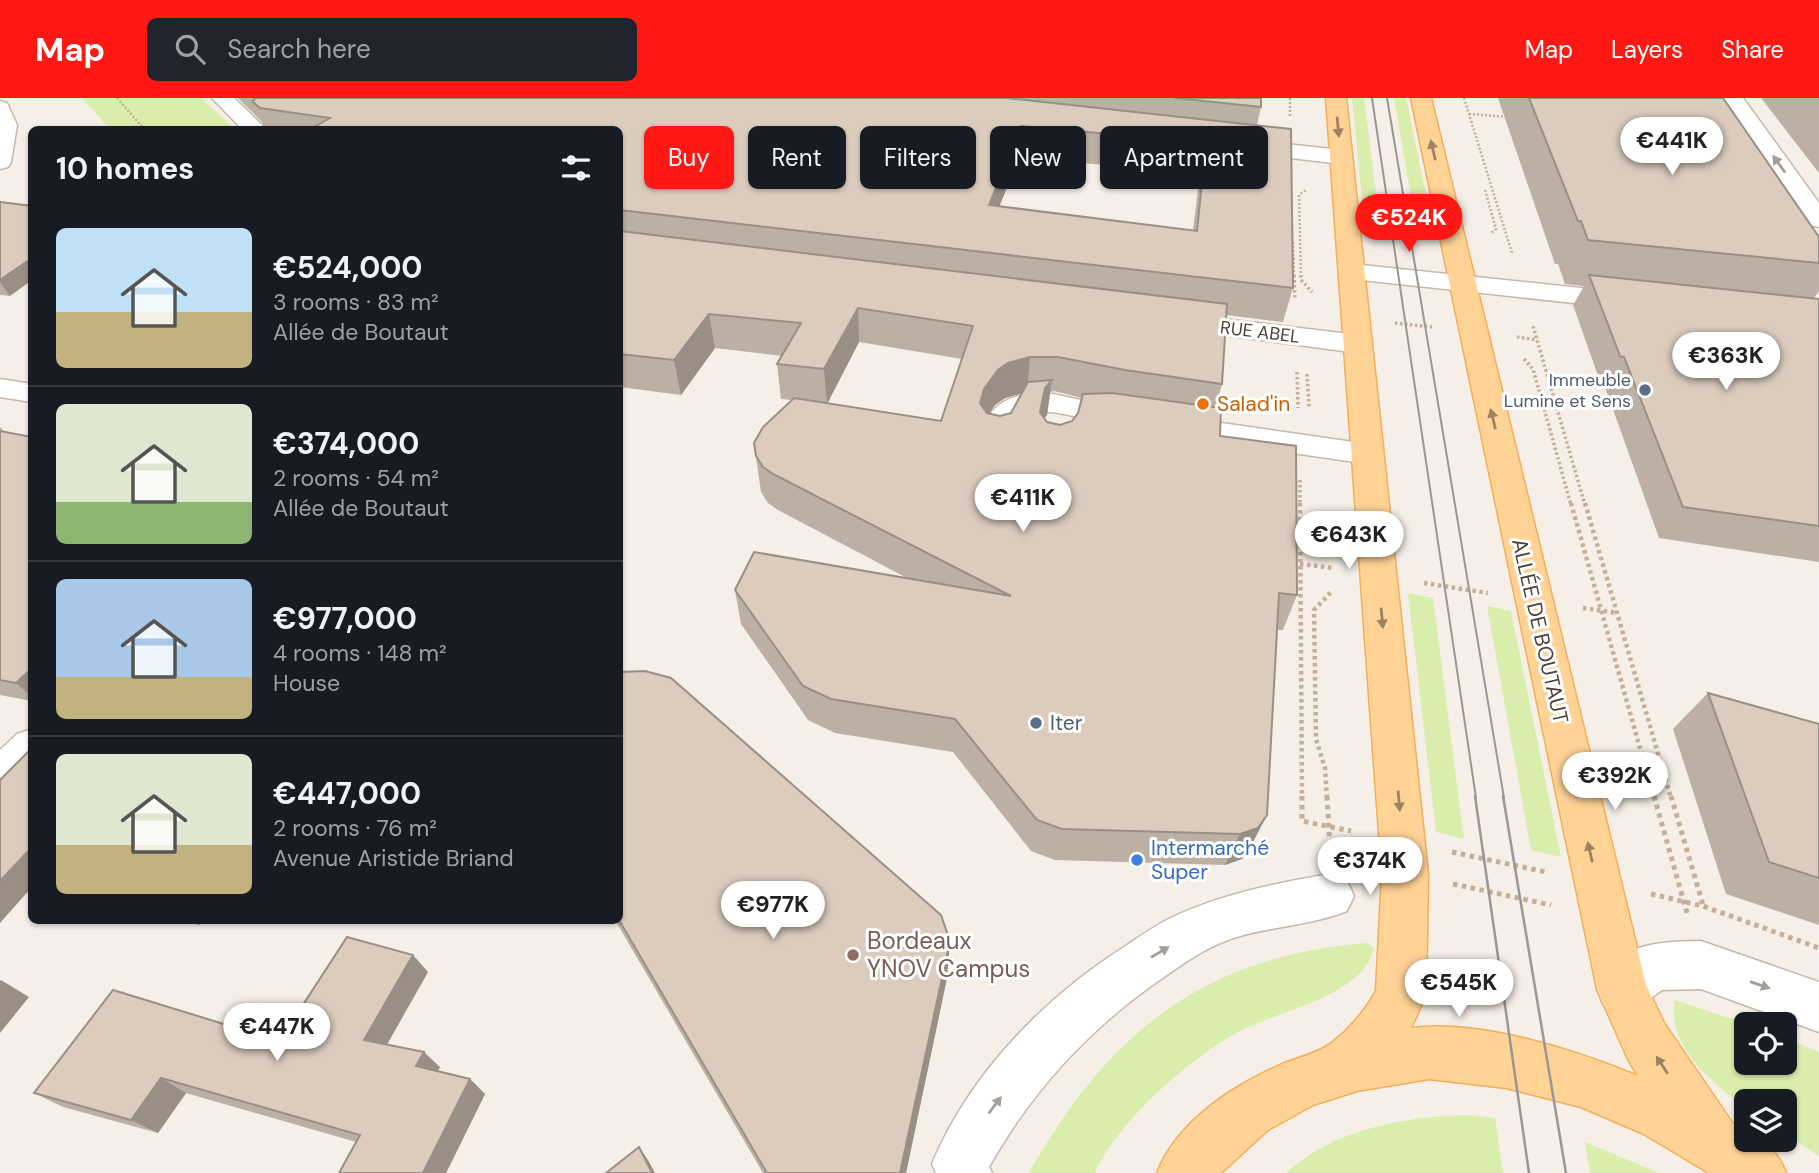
<!DOCTYPE html>
<meta charset="utf-8">
<style>
body{margin:0;font-family:"DM Sans",sans-serif;background:#20242c;color:#f1f3f6;height:100vh;display:flex;flex-direction:column;font-size:26px;white-space:nowrap}
*{box-sizing:border-box;margin:0}
p{font-size:23px;color:#9ea1a6}
.icon{flex:none;width:38px;height:38px;fill:none;stroke:currentColor;stroke-width:2;stroke-linecap:round;stroke-linejoin:round}
.map{position:relative;flex:1;overflow:hidden}
.drawer{position:absolute;left:28px;top:28px;width:595px;height:798px;display:flex;flex-direction:column;background:#171b24;border-radius:10px;box-shadow:0 2px 5px #0004}
.drawer>*{flex:none}
.banner{position:absolute;left:644px;top:28px;width:665px;height:63px;display:flex;gap:14px}
.controls{position:absolute;left:1734px;top:914px;display:grid;gap:14px}
.controls a{display:grid;place-items:center;width:63px;height:63px;border-radius:10px;background:#171b24;box-shadow:0 2px 5px #0004;font-size:35px}
.price{position:absolute;translate:-50% -60px;padding:0 16px;border-radius:24px;background:#fff;color:#222;font-size:23px;line-height:46px;filter:drop-shadow(0 2px 4px #0008)}
.price::after{content:'';position:absolute;left:50%;top:42px;width:21px;height:16px;margin-left:-10px;background:inherit;clip-path:polygon(0 0,100% 0,50% 100%)}
.price.on{background:#ff1814;color:#fff}
ul{padding:0;list-style:none}
li{display:flex;align-items:center;gap:21px;height:175px;padding:0 28px}
li+li{border-top:2px solid #363941}
li span{display:grid;place-items:center;flex:none;width:196px;height:140px;border-radius:10px;color:#555}
li>.icon{margin-inline-start:auto}
span .icon{width:84px;height:84px;fill:#fffc;stroke-width:1}
li b{font-size:30px}
h2{display:flex;justify-content:space-between;align-items:center;height:84px;padding:0 28px;font-size:30px}
.tag{padding:0 24px;border-radius:10px;background:#171b24;box-shadow:0 2px 5px #0004;font-size:24px;line-height:63px}
.tag.on{background:#ff1814;color:#fff}
header{display:flex;align-items:center;gap:42px;box-sizing:border-box;height:98px;padding:0 35px;background:#ff1814;color:#fff}
header strong{font-size:33px}
nav{display:flex;gap:38px;margin-inline-start:auto;font-size:24px}
.search{width:490px;height:63px;background:#20242c;display:flex;align-items:center;gap:18px;box-sizing:border-box;padding:0 24px;border-radius:10px;color:#9ea1a6;font-size:26px}
.map>svg:first-child{display:block}
.green{fill:#d9eeac}
.lines{fill:none;stroke-linecap:round;stroke-linejoin:round}
.minor-casing{stroke:#c5b8ab;stroke-width:3}
.major-casing{stroke:#f1af5a;stroke-width:3}
.path-far3{stroke:#c5af98;stroke-width:2.5;stroke-dasharray:2 2;stroke-linecap:butt}
.path-far2{stroke:#c5af98;stroke-width:3.5;stroke-dasharray:2.5 2.5;stroke-linecap:butt}
.path-far1{stroke:#c5af98;stroke-width:4.5;stroke-dasharray:3.5 3.5;stroke-linecap:butt}
.path{stroke:#c5af98;stroke-width:5;stroke-dasharray:4.5 4.5;stroke-linecap:butt}
.minor{fill:#fff;fill-rule:evenodd}
.major{fill:#ffd396;fill-rule:evenodd}
.tram-far1{stroke:#979797;stroke-width:2}
.tram{stroke:#979797;stroke-width:2.5}
.wall{fill:#bcafa3;fill-rule:evenodd}
.shaded-wall{fill:#998f85}
.building{fill:#dbccbe;stroke:#998f85;stroke-width:2;fill-rule:evenodd}
.oneway{fill:#9b8261}
.oneway2{fill:#a49f9a}
.service-dot{fill:#5c6f8a;stroke:#fff;stroke-width:2.5}
.food-dot{fill:#e8710a;stroke:#fff;stroke-width:2.5}
.shop-dot{fill:#3f7fe0;stroke:#fff;stroke-width:2.5}
.education-dot{fill:#8d6e63;stroke:#fff;stroke-width:2.5}
.labels{text-anchor:middle;stroke-width:6;stroke-linejoin:round;paint-order:stroke}
.far-street-label{font-size:18px;fill:#493f35;stroke:#fff}
.far-service-label{font-size:18px;fill:#4e5e75;stroke:#fff;text-anchor:end}
.food-label{font-size:21px;fill:#c56008;stroke:#fff;text-anchor:start}
.street-label{font-size:21px;fill:#493f35;stroke:#fff}
.service-label{font-size:21px;fill:#4e5e75;stroke:#fff;text-anchor:start}
.shop-label{font-size:21px;fill:#366cbe;stroke:#fff;text-anchor:start}
.near-education-label{font-size:24px;fill:#785e54;stroke:#fff;text-anchor:start}
</style>
<header>
<strong>Map</strong>
<div class="search"><svg class="icon" aria-label="search" viewBox="0 0 24 24"><circle cx="10" cy="10" r="6"/><path d="M15 15l6 6"/></svg>Search here</div>
<nav><a>Map</a><a>Layers</a><a>Share</a></nav>
</header>
<div class="map">
<svg width="1819" height="1075" viewBox="0 0 1819 1075">
<rect width="100%" height="100%" fill="#f5efe7"/>
<!-- green -->
<path class="green" d="M82,0H201L235,31H110Z
M1352,0H1364L1381,134L1365,132Z
M1394,0H1406L1435,140L1418,139Z
M1408,495L1433,500L1464,741L1436,734Z
M1487,508L1511,513L1561,759L1531,752Z
M1367,845L1374,850C1362,902 1270,913 1229,939C1183,967 1117,1025 1095,1075H1029C1108,935 1203,858 1367,845Z
M1675,902L1747,926L1746,964H1785V940L1819,954V1058L1785,1036V1003H1746V1010C1714,987 1665,947 1675,902Z
M1468,1017L1495,1020L1503,1075H1286C1335,1030 1405,1019 1468,1017Z
M1585,1044L1659,1075H1590Z"/>
<g class="lines">
<defs>
<path id="minor" d="M212,0H234L267,32H243Z
M1722,0H1743L1819,105V129L1810,127Z
M0,3L7,5L17,27L11,64L8,69L0,71Z
M1239,41L1341,52L1349,54L1352,59L1349,64L1341,66L1231,53L1228,48L1231,43Z
M1352,166L1629,195L1639,197L1643,203L1639,209L1629,211L1343,180L1339,174L1343,168Z
M1172,215L1358,237L1368,240L1372,246L1368,252L1358,255L1162,229L1158,223L1162,217Z
M0,281L32,286V304L0,299Z
M1053,296L1118,310L1367,346L1378,349L1383,356L1378,363L1367,366C1284,353 1201,344 1119,330C1090,325 1059,309 1030,315C1012,319 1015,336 1007,348L996,351L985,348L980,341C989,301 1015,294 1053,296Z
M32,631V676L15,693L0,698V652L17,636Z
M1330,776L1347,783L1354,798L1347,813C1307,829 1263,828 1223,844C1202,852 1183,866 1164,879C1092,928 1032,992 989,1069L992,1075H936L932,1066C970,975 1045,899 1127,847C1143,836 1159,825 1177,817C1226,795 1277,785 1330,776Z
M1701,843L1819,884V934L1701,891L1662,892L1640,908L1622,916L1604,908L1597,891C1616,844 1657,844 1701,843Z"/>
<path id="major" d="M1326,0H1346L1428,776L1426,897L1411,930C1480,921 1575,952 1638,978L1628,961L1597,891L1411,0H1431L1646,887L1664,925L1733,1026L1746,1035V1041C1768,1041 1779,1057 1786,1075H1709L1644,1036L1581,1009L1506,990L1429,981L1357,993L1313,1007L1268,1032L1221,1075H1157C1178,1023 1231,989 1280,967C1295,960 1317,956 1330,946C1348,933 1366,912 1376,893L1382,776Z"/>
</defs>
<!-- minor casing -->
<use href="#minor" class="minor-casing"/>
<!-- major casing -->
<use href="#major" class="major-casing"/>
<!-- path-far3 -->
<path class="path-far3" d="M117,0L145,32
M1290,0V20
M1464,0L1512,155
M1469,16L1510,19
M1485,92L1496,131L1491,135
M1293,144L1294,179
M1301,179L1299,97L1306,92"/>
<!-- path-far2 -->
<path class="path-far2" d="M1294,177L1295,202
M1301,177V182L1312,194
M1395,225L1432,229
M1533,228L1585,407
M1517,239L1537,242
M1524,261L1533,271L1571,407
M1297,274L1298,310
M1307,276L1309,309
M1300,382V407"/>
<!-- path-far1 -->
<path class="path-far1" d="M1300,405L1302,700
M1571,405L1654,700
M1585,405L1671,700
M1300,466L1333,470
M1424,485L1488,495
M1583,510L1617,515
M1327,700L1325,670L1316,641L1314,512L1333,492"/>
<!-- path -->
<path class="path" d="M1302,698V723L1351,733
M1327,698L1330,750
M1654,698L1687,815
M1671,698L1703,807
M1452,754L1546,774
M1453,786L1551,807
M1651,796L1703,808L1819,850"/>
<!-- minor -->
<use href="#minor" class="minor"/>
<!-- major -->
<use href="#major" class="major"/>
<!-- tram-far1 -->
<path class="tram-far1" d="M1372,0L1476,700
M1387,0L1504,700"/>
<!-- tram -->
<path class="tram" d="M1475,698L1529,1075
M1503,698L1566,1075"/>
</g>
<!-- wall -->
<path class="wall" d="M238,0H1261V9L1257,27L1293,190L1283,224L1226,217L1222,286L1216,309L1220,338L1297,497L1283,532H1277L1251,748L1242,761L1225,767L1055,762L1031,753L953,654L835,635L808,622L741,526L735,492L907,480L778,412L768,405L761,394L754,345L792,302L781,301L777,266L782,258L715,250L681,297L620,289V32H266L262,24ZM1019,59L1200,76L1193,132L999,108ZM859,244L962,261L941,323L827,306ZM1054,293L1082,300L1078,315L1072,323L1060,327L1047,324L1044,321L1047,317L1050,294ZM1022,295L1011,315L1000,318L989,316L995,307L1005,300Z
M1498,0H1723L1819,139V193L1814,200L1819,201V464L1659,440L1605,289H1602L1573,207L1584,188L1565,186L1558,166H1555Z
M1761,0H1819V75Z
M0,104L10,198L0,197Z
M0,329L4,334L32,339V603L0,597Z
M1708,595L1819,626V827L1726,796L1673,631Z
M184,822H202L199,827Z
M615,822L947,880L906,1075H763Z
M428,874L387,946L440,969L437,974L470,981L485,996L446,1075H339L356,1044L186,995L158,1035L63,1009L34,995L240,931L297,916Z"/>
<!-- shaded-wall -->
<path class="shaded-wall" d="M1021,28L1019,59L987,140L989,107Z
M32,160V182L10,198L0,184V182Z
M858,210L859,244L827,306L824,271Z
M709,216L715,250L681,297L674,262Z
M1030,259L1027,294L1005,300L995,307L982,326L980,305L984,291L998,272L1008,265Z
M1052,282L1047,317L1040,325V314L1045,290Z
M32,570V599L16,585Z
M1267,717L1251,748L1242,761L1225,767L1240,736Z
M32,749V789L0,825V783Z
M194,822H202L199,827Z
M950,843L947,880L906,1075H900Z
M413,857L428,874L381,957L364,942Z
M1,882L29,899L0,935V883Z
M424,954L440,969L432,983L416,968Z
M161,980L186,995L158,1035L131,1022Z
M470,981L485,996L446,1075H423Z
M639,1049L648,1062L655,1075H652Z"/>
<!-- building -->
<path class="building" d="M255,0H1007L1291,31L1293,190L620,112V32H328L314,29L330,20L260,10L253,4ZM1021,28L1206,45L1197,133L989,107Z
M1175,0H1261V9Z
M1529,0H1723L1819,139V165L1588,142L1581,123H1578Z
M0,104L32,108V160L0,182Z
M620,133L1227,206L1222,286L1125,272L1058,259H1030L1008,265L998,272L984,291L980,305L987,315L1000,318L1011,315L1028,284L1052,282L1045,290L1040,314L1047,324L1060,327L1072,323L1078,315L1083,296L1112,295L1221,310L1220,338L1296,348L1297,497L1279,495L1267,717L1258,730L1240,736L1062,731L1037,722L955,621L831,601L803,588L735,492L754,454L1011,498L773,376L763,369L756,358L754,345L763,329L794,300L941,323L973,228L858,210L824,271L777,266L801,225L709,216L674,262L620,256Z
M1589,177L1819,201V428L1683,409L1624,259L1620,258Z
M0,333L32,339V570L16,585L0,582Z
M645,573L671,580L941,817L950,843L900,1075H767L619,822L620,574Z
M1708,595L1819,626V780L1769,764Z
M32,650V749L0,783V682Z
M347,839L413,857L364,942L424,954L416,968L470,981L423,1075H339L360,1037L161,980L131,1022L34,995L113,892L240,931L257,906L297,916Z
M639,1049L652,1075H606Z"/>
<!-- one-way arrows -->
<defs><path id="oneway-solid" d="M-6-.8H1V-3.2L6.5 0L1 3.2V.8H-6Z" transform="scale(1.75)"/></defs>
<g class="oneway">
<use href="#oneway-solid" transform="translate(1338 29) rotate(85)"/>
<use href="#oneway-solid" transform="translate(1433 52) rotate(-103)"/>
<use href="#oneway-solid" transform="translate(1493 321) rotate(-103)"/>
<use href="#oneway-solid" transform="translate(1382 520) rotate(85)"/>
<use href="#oneway-solid" transform="translate(1399 703) rotate(85)"/>
<use href="#oneway-solid" transform="translate(1590 754) rotate(-103)"/>
<use href="#oneway-solid" transform="translate(1662 967) rotate(-123)"/>
</g>
<g class="oneway2">
<use href="#oneway-solid" transform="translate(1779 66) rotate(-126)"/>
<use href="#oneway-solid" transform="translate(1160 854) rotate(-31)"/>
<use href="#oneway-solid" transform="translate(1760 887) rotate(19)"/>
<use href="#oneway-solid" transform="translate(995 1007) rotate(-53)"/>
</g>
<!-- markers -->
<g class="service-dot">
<circle cx="1645" cy="292" r="7"/>
<circle cx="1036" cy="625" r="7"/>
</g>
<circle class="food-dot" cx="1203" cy="306" r="7"/>
<circle class="shop-dot" cx="1137" cy="762" r="7"/>
<circle class="education-dot" cx="853" cy="857" r="7"/>
<g class="labels">
<!-- far-street labels -->
<g class="far-street-label">
<text transform="translate(1260 234) rotate(7)" y="6">RUE ABEL</text>
</g>
<!-- far-service labels -->
<g class="far-service-label">
<text x="1631" y="288">Immeuble<tspan x="1631" dy="21">Lumine et Sens</tspan></text>
</g>
<!-- food labels -->
<g class="food-label">
<text x="1217" y="313">Salad'in</text>
</g>
<!-- street labels -->
<g class="street-label">
<text transform="translate(1540 533) rotate(77)" y="7">ALLÉE DE BOUTAUT</text>
</g>
<!-- service labels -->
<g class="service-label">
<text x="1050" y="632">Iter</text>
</g>
<!-- shop labels -->
<g class="shop-label">
<text x="1151" y="757">Intermarché<tspan x="1151" dy="24">Super</tspan></text>
</g>
<!-- near-education labels -->
<g class="near-education-label">
<text x="867" y="851">Bordeaux<tspan x="867" dy="28">YNOV Campus</tspan></text>
</g>
</g>
</svg>
<div class="controls">
<a><svg class="icon" aria-label="locate" viewBox="0 0 24 24"><circle cx="12" cy="12" r="6"/><path d="M12 2v4M12 18v4M2 12h4M18 12h4"/></svg></a>
<a><svg class="icon" aria-label="layers" viewBox="0 0 24 24"><path d="M12 4l9 5-9 5-9-5zM3 14l9 5 9-5"/></svg></a>
</div>
<b class="price" style="left:1672px;top:79px">€441K</b>
<b class="price on" style="left:1409px;top:156px">€524K</b>
<b class="price" style="left:1726px;top:294px">€363K</b>
<b class="price" style="left:1023px;top:436px">€411K</b>
<b class="price" style="left:1349px;top:473px">€643K</b>
<b class="price" style="left:1615px;top:714px">€392K</b>
<b class="price" style="left:1370px;top:799px">€374K</b>
<b class="price" style="left:773px;top:843px">€977K</b>
<b class="price" style="left:1459px;top:921px">€545K</b>
<b class="price" style="left:277px;top:965px">€447K</b>
<div class="banner">
<a class="tag on">Buy</a>
<a class="tag">Rent</a>
<a class="tag">Filters</a>
<a class="tag">New</a>
<a class="tag">Apartment</a>
</div>
<section class="drawer">
<h2>10 homes<svg class="icon" aria-label="filters" viewBox="0 0 24 24"><path d="M4 7h16M4 17h16"/><circle cx="9" cy="7" r="2"/><circle cx="15" cy="17" r="2"/></svg></h2>
<ul>
<li><span style="background:linear-gradient(#bfe0f5 60%,#c2b280 0)"><svg class="icon" aria-label="home" viewBox="0 0 24 24"><path d="M3 11l9-7 9 7M6 9v11h12V9"/></svg></span><div><b>€524,000</b><p>3 rooms · 83 m²</p><p>Allée de Boutaut</p></div></li>
<li><span style="background:linear-gradient(#dfe7d0 70%,#8fb573 0)"><svg class="icon" aria-label="home" viewBox="0 0 24 24"><path d="M3 11l9-7 9 7M6 9v11h12V9"/></svg></span><div><b>€374,000</b><p>2 rooms · 54 m²</p><p>Allée de Boutaut</p></div></li>
<li><span style="background:linear-gradient(#a9c7e8 70%,#c2b280 0)"><svg class="icon" aria-label="home" viewBox="0 0 24 24"><path d="M3 11l9-7 9 7M6 9v11h12V9"/></svg></span><div><b>€977,000</b><p>4 rooms · 148 m²</p><p>House</p></div></li>
<li><span style="background:linear-gradient(#dfe7d0 65%,#c2b280 0)"><svg class="icon" aria-label="home" viewBox="0 0 24 24"><path d="M3 11l9-7 9 7M6 9v11h12V9"/></svg></span><div><b>€447,000</b><p>2 rooms · 76 m²</p><p>Avenue Aristide Briand</p></div></li>
</ul>
</section>
</div>
